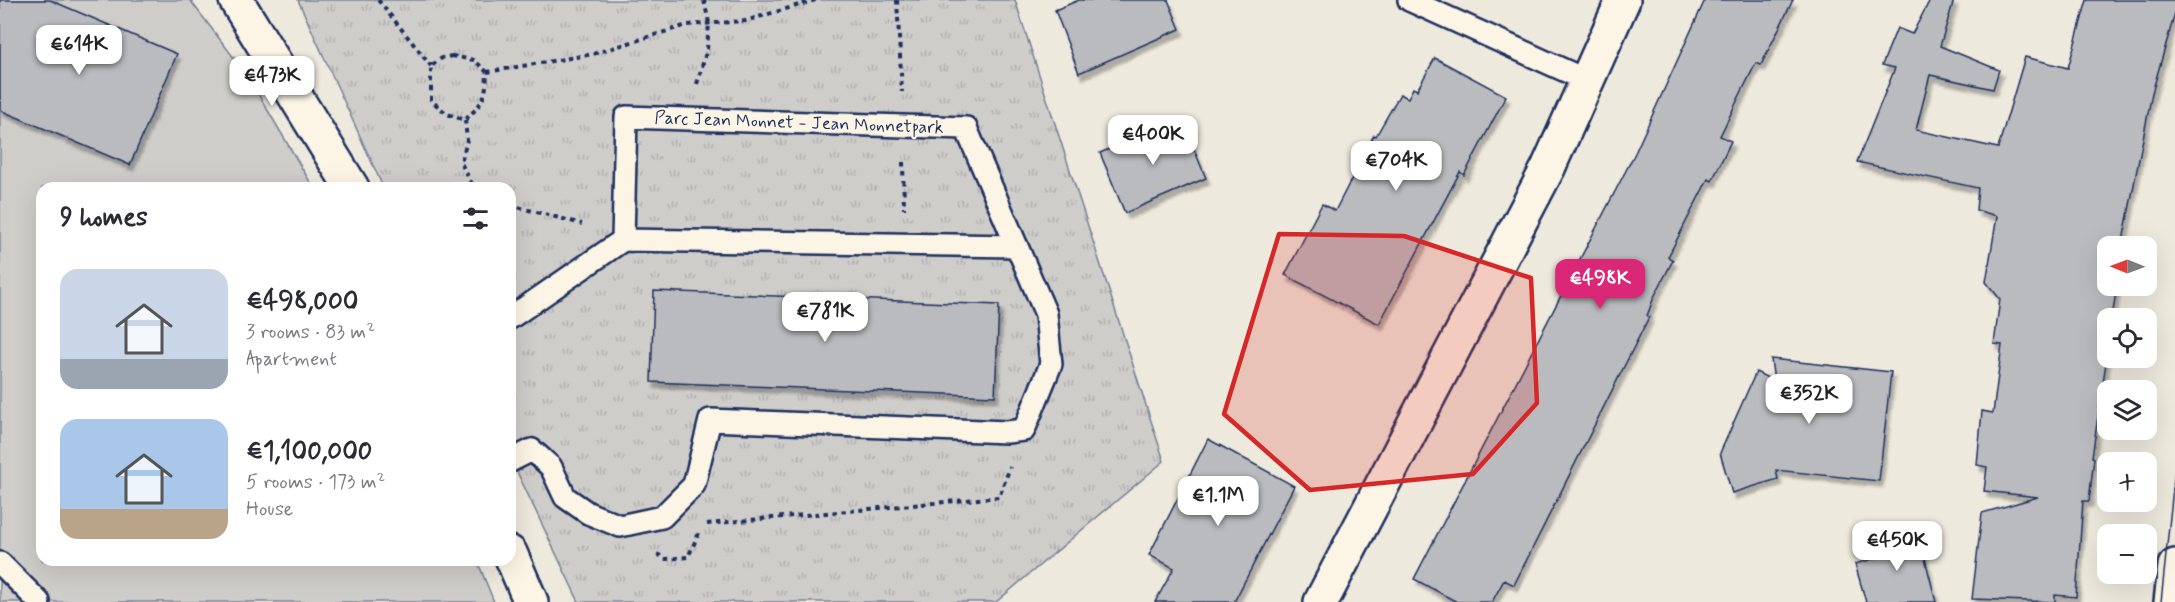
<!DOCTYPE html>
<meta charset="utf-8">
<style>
body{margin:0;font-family:Mynerve,sans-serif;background:#f7f7f7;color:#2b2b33;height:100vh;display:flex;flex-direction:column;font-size:22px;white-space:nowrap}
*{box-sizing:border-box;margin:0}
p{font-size:20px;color:#7c7c81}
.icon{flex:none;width:33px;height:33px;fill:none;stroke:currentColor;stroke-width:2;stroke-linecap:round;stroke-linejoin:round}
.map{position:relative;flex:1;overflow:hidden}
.drawer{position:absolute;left:36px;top:182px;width:480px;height:384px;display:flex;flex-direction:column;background:#fff;border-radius:18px;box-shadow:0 6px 24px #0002}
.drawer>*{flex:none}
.needle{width:39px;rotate:271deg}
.tools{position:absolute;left:2097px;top:236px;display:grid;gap:12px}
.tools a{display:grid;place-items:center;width:60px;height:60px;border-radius:12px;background:#fff;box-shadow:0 6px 24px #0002;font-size:30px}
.price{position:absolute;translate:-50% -51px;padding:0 14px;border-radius:12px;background:#fff;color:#222;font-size:20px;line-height:39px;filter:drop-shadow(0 2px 3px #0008)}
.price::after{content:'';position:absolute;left:50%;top:36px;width:18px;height:14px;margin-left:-9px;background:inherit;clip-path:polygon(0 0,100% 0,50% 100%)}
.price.current{background:#db2777;color:#fff}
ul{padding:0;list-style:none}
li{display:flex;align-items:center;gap:18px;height:150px;padding:0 24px}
li span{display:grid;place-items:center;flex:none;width:168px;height:120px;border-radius:18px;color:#555}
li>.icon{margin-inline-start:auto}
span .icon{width:72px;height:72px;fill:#fffc;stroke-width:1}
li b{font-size:26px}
h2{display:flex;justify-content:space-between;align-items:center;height:72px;padding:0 24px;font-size:26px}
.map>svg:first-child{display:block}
.grass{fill:url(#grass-tufts);stroke:#757e94;stroke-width:1.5}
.pitch{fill:#cfcdca;stroke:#757e94;stroke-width:1.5}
.building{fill:#babbbe;stroke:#1b2f5e;stroke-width:1.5;filter:url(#shadow)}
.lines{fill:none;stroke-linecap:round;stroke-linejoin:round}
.lane-casing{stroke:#1b2f5e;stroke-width:26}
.street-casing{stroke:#1b2f5e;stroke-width:38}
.secondary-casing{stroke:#1b2f5e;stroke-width:38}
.path{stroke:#1b2f5e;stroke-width:4;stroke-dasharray:4.5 4.5;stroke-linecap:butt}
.lane{stroke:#fcf5e5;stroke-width:21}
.street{stroke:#fcf5e5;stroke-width:33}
.secondary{stroke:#fcf5e5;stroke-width:33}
.tram{stroke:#1b2f5e;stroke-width:1.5}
.marked{fill:#d62828;fill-opacity:0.2;stroke:#d62828;stroke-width:4.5;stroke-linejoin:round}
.labels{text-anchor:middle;stroke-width:4.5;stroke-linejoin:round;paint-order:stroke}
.street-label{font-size:18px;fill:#1b2f5e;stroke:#fcf5e5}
</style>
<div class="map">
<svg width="2175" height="602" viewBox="0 0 2175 602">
<defs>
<pattern id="grass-tufts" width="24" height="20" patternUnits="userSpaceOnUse" patternTransform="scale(1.5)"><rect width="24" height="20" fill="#cfcdca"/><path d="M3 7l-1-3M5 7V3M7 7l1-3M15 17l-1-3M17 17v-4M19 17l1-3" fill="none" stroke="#b1b0b0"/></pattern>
<filter id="shadow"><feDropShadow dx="3.5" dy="6" stdDeviation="1.5" flood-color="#0004"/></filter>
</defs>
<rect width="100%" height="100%" fill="#eee9dd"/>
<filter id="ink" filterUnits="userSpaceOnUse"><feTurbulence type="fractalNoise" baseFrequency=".0167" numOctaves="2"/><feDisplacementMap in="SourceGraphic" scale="12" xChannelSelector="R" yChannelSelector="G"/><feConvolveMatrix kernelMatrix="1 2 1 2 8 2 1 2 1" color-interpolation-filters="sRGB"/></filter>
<g filter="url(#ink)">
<!-- grass -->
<path class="grass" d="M298,0H1015L1164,461L996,602H579L510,457V188L383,187Z"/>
<!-- pitch -->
<path class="pitch" d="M0,0H190L247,75L313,187L42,188V560H477L494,602H0Z"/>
<!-- building -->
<path class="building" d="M0,0H50L177,54L130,165L0,110Z
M1079,0H1168L1180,29L1079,73L1055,10Z
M1705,0H1793L1761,65L1756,63L1739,97L1720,136L1731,141L1712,181L1708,179L1668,257L1673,260L1654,297L1647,316L1649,317L1514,585L1504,580L1492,602H1457L1414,579L1635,153Z
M1930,0H1954L1940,46L1999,70L1993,89L1930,75L1916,130L1998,148L2025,57L2068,68L2087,0H2175V13L2152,93L2122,246H2108V285H2117L2112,318H2108V349L2092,457L2094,458L2089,501H2083L2076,597L2055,595V602L1972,599L1982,513L2038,497L1984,491L1987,467L1977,465L1982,411L1993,413L2002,345L1994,344L2000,299L1986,282L1997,216L1976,210L1978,188L1857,162L1895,68L1882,65L1897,28L1912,34Z
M1435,58L1506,96L1464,175L1460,172L1379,324L1285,275L1322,204L1335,211L1374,135L1376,136L1400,94L1408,98L1413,88L1417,90Z
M1181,118L1206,178L1125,213L1100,153Z
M654,291L999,305L995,396L651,382Z
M1771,359L1891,372L1879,481L1776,470L1778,479L1732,493L1720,453L1756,372L1774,381Z
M1208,439L1294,486L1234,602H1155L1174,568L1149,555Z
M1918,531L1936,602H1866L1855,564L1876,558L1873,544Z"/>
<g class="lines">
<defs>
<path id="lane" d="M1409,0L1588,81
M623,240L1017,246
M510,318L623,240L626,117L966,128L1046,314L1051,364L1024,430L1007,432L710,420L694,485L662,517L620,526L588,513L565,497L551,467L532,450L510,461
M0,563L39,602"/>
<path id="street" d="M236,0L352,188
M510,553L531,602
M1321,602L1548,168L1623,0"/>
<path id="secondary" d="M2171,602L2175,566"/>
</defs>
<!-- lane casing -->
<use href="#lane" class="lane-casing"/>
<!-- street casing -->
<use href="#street" class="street-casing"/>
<!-- secondary casing -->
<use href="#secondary" class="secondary-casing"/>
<!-- path -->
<path class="path" d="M378,0L431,66
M897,0L902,92
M452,56L474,60L487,72C486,97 484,102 465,120L447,114L431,100V66L442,58Z
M487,72L593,54L687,25L745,21L816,0
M697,84L707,49L709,23L704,0
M465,120L467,140L461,163L474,188
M903,162L904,209
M510,205L582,224
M707,524L999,497L1010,467
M657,554L666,559L688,557L699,533"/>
<!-- lane -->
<use href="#lane" class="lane"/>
<!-- street -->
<use href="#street" class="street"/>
<!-- secondary -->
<use href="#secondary" class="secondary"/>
<!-- tram -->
<path class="tram" d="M2161,602L2175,469"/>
</g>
</g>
<!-- marked area -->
<path class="marked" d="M1279,234L1404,236L1531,278L1537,403L1473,474L1310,490L1224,414Z"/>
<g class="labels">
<!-- street labels -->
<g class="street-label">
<text transform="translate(799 122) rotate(2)" y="6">Parc Jean Monnet - Jean Monnetpark</text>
</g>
</g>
</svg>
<div class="tools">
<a><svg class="needle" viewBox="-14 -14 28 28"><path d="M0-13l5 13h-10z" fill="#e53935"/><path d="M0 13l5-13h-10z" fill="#7c7c81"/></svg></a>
<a><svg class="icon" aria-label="locate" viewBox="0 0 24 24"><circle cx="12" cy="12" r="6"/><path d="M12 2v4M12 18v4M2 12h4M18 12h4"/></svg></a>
<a><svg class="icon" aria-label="layers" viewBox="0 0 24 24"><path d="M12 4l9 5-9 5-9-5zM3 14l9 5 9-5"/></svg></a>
<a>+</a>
<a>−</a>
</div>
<b class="price" style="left:79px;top:76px">€614K</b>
<b class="price" style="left:272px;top:107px">€473K</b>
<b class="price" style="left:1153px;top:166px">€400K</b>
<b class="price" style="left:1396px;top:192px">€704K</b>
<b class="price current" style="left:1600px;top:310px">€498K</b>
<b class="price" style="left:825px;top:343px">€781K</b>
<b class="price" style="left:1809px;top:425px">€352K</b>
<b class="price" style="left:1218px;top:527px">€1.1M</b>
<b class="price" style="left:1897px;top:572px">€450K</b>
<section class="drawer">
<h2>9 homes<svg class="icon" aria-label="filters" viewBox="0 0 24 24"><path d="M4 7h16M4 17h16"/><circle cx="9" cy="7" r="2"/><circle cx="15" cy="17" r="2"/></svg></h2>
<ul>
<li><span style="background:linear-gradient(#c9d6e8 75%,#9aa5b1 0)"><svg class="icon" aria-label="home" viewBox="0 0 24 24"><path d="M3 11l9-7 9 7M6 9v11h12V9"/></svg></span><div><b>€498,000</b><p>3 rooms · 83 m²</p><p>Apartment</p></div></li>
<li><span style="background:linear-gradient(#a9c7e8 75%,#b9a48a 0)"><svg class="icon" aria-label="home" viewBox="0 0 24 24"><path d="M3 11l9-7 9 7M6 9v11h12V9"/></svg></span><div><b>€1,100,000</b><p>5 rooms · 173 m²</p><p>House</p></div></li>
</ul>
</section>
</div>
